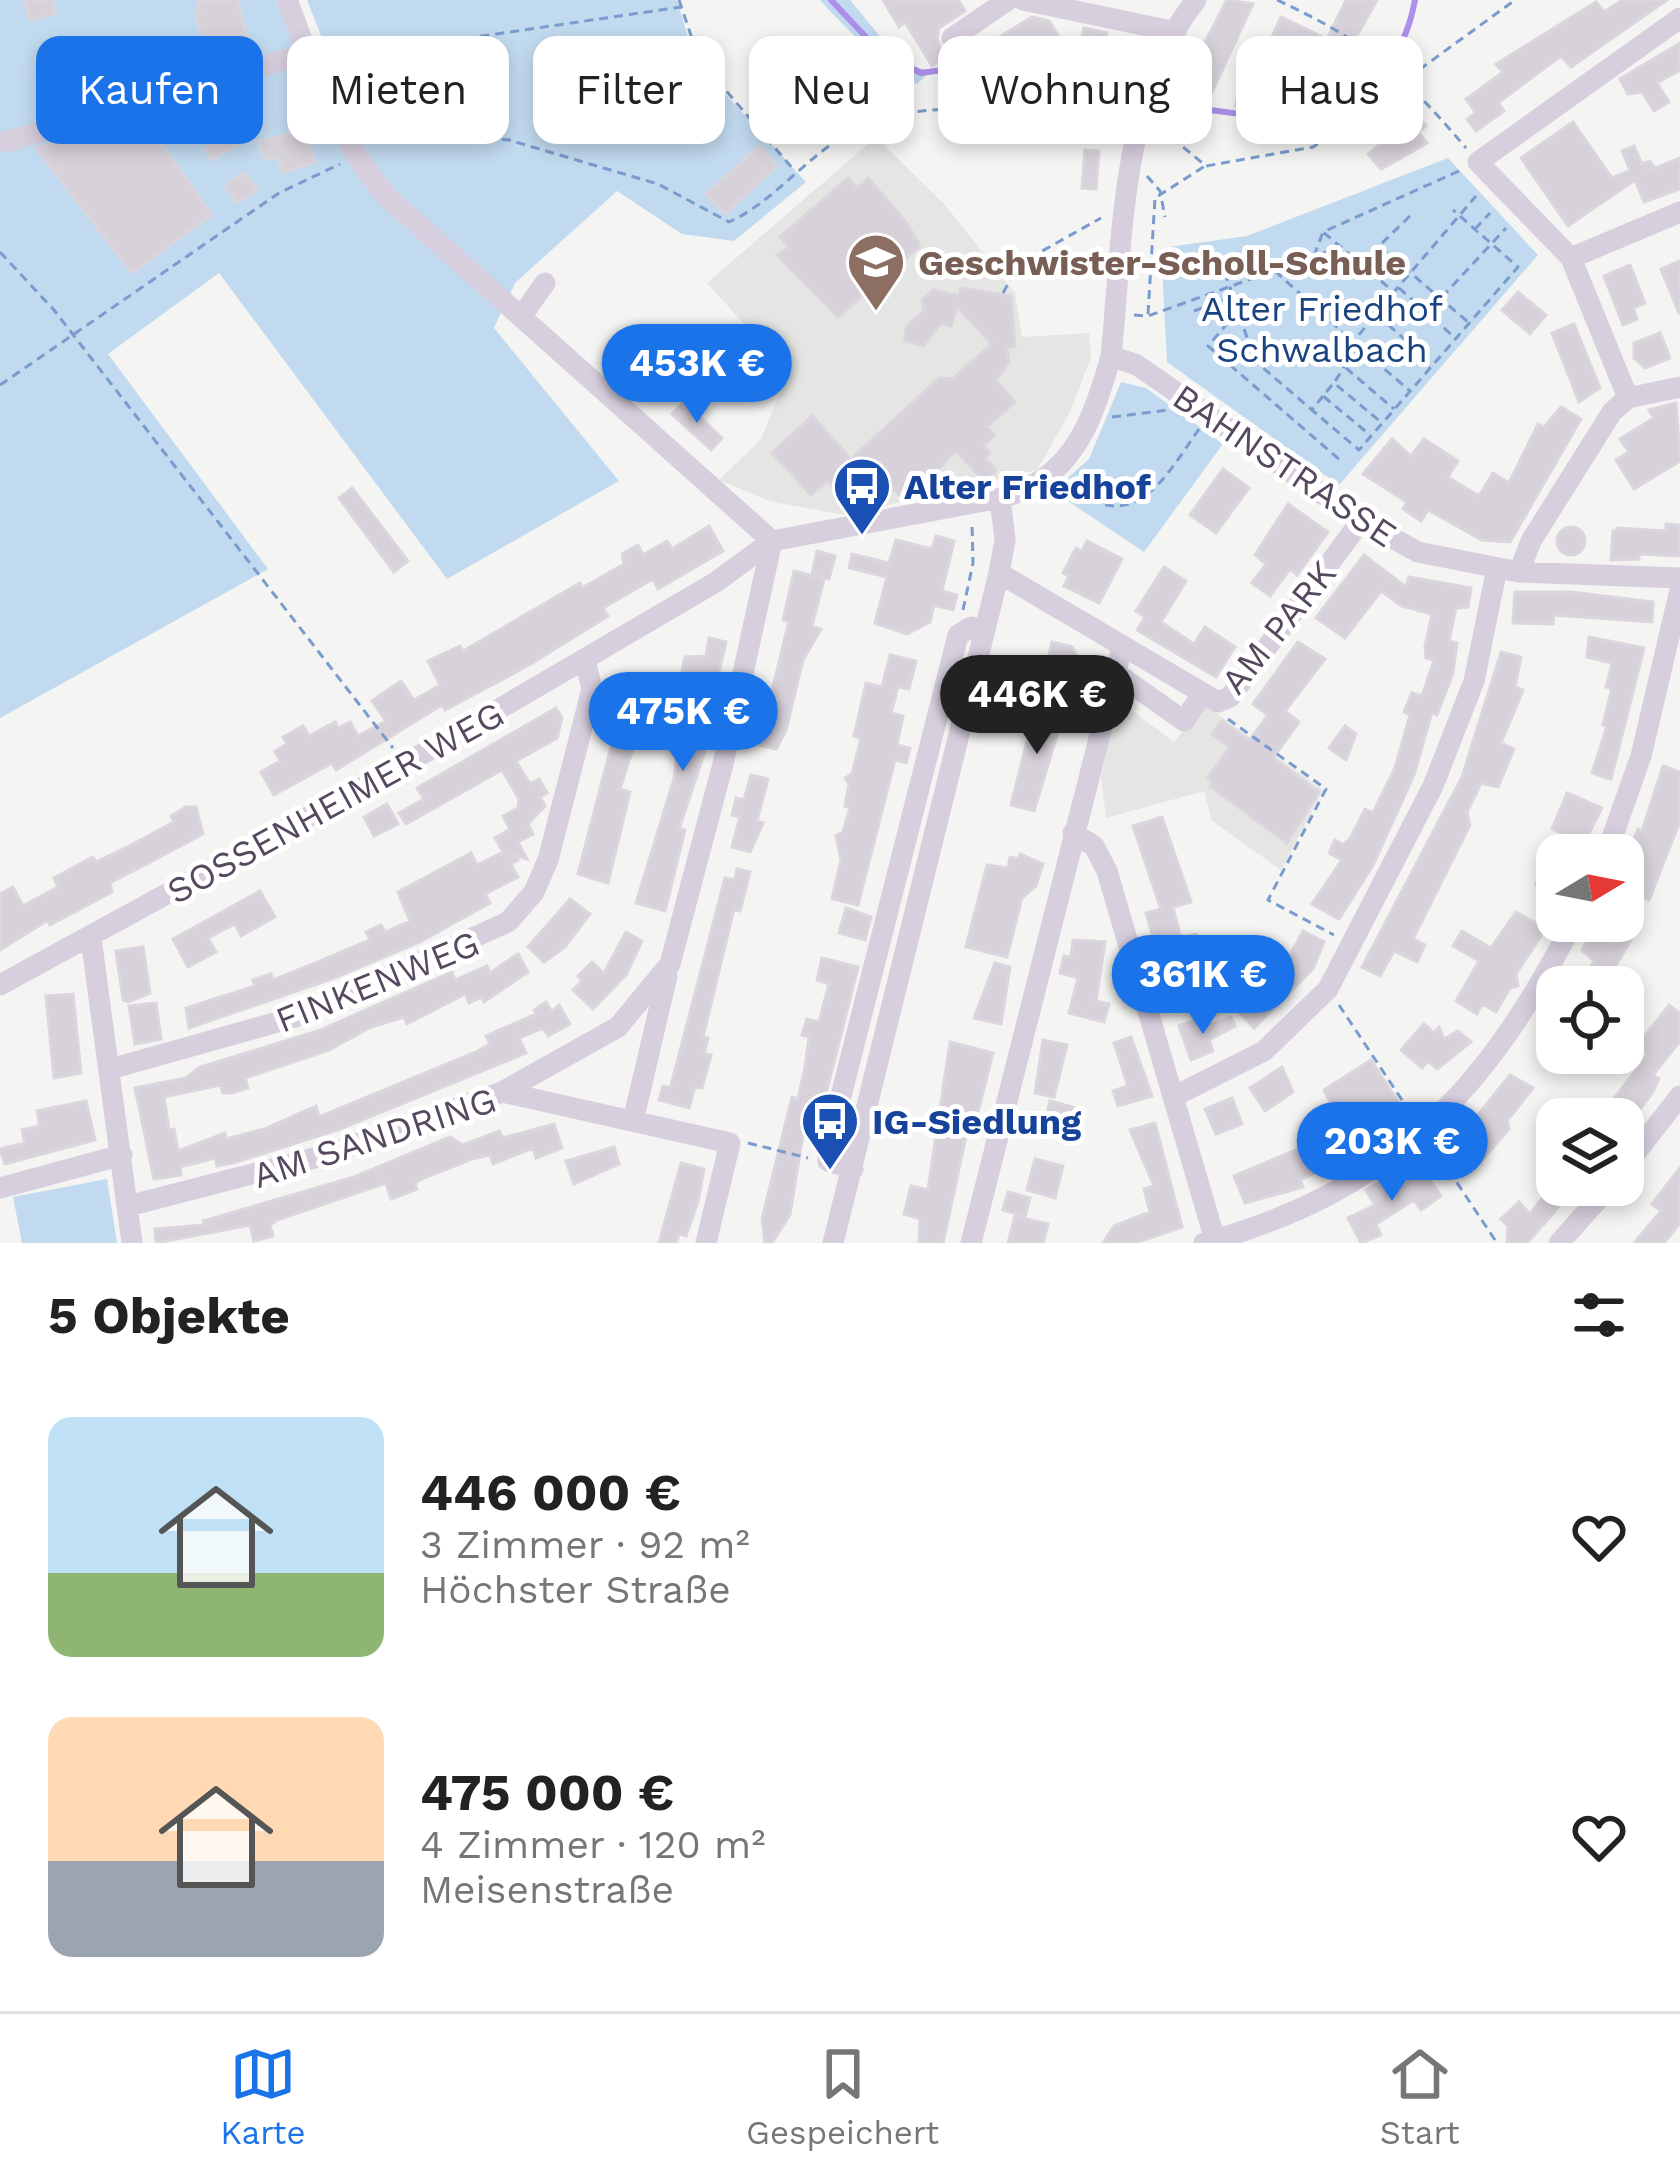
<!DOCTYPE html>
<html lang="de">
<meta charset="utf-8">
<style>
body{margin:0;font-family:"Work Sans",sans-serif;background:#f6f6f6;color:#222;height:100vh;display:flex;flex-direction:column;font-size:45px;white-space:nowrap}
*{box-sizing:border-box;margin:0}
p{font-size:39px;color:#767676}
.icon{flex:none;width:66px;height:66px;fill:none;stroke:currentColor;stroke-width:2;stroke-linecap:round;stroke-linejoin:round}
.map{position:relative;height:1243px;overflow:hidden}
.sheet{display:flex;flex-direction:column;background:#fff;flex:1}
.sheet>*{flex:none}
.guide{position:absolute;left:36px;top:36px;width:1608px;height:108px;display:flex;gap:24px}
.needle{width:78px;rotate:80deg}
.fabs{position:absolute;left:1536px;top:834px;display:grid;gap:24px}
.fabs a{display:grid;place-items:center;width:108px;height:108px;border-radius:24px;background:#fff;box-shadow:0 6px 18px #0003;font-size:60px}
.price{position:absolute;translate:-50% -102px;padding:0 27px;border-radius:42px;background:#1a73e8;color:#fff;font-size:39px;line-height:78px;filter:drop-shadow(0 3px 6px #0008)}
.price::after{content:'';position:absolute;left:50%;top:72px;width:36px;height:27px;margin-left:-18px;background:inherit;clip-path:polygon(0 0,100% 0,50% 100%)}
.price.current{background:#222;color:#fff}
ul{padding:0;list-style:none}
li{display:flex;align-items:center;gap:36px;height:300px;padding:0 48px}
li span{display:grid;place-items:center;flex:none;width:336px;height:240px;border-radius:24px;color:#555}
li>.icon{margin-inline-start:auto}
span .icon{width:144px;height:144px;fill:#fffc;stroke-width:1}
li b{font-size:51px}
h2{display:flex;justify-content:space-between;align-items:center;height:144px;padding:0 48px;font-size:51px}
.tag{padding:0 42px;border-radius:24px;background:#fff;box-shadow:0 6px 18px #0003;font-size:42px;line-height:108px}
.tag.current{background:#1a73e8;color:#fff}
.menu{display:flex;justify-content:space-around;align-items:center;height:168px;border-top:3px solid #e0e0e0;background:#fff;font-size:33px;color:#767676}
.menu a{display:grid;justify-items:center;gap:6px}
.menu .current{color:#1a73e8}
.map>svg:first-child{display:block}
.education{fill:#e5e5e4}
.green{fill:#c2daef}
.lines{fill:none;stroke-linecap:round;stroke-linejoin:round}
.stream{stroke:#ac90eb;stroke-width:6}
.building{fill:#d7d1d9;stroke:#dbd6dd;stroke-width:3}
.path{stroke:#7a9bcd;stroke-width:3;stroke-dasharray:9 6;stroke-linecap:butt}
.minor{stroke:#d7cede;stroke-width:21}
.labels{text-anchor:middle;stroke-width:10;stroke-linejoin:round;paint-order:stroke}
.education-label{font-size:36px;font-weight:bold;fill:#785e54;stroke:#fff;text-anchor:start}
.park-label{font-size:36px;fill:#194381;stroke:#fff}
.street-label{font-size:36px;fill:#56495f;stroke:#fff}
.transit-label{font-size:36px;font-weight:bold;fill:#164399;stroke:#fff;text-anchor:start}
</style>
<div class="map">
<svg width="1680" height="1243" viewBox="0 0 1680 1243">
<rect width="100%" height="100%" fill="#f4f4f2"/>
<!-- education -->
<path class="education" d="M876,137L946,206L1015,293L1022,337L1089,333L1091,357L1070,412L1037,470L845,515L769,501L719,480L761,439L788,373L707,283Z
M1118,700L1174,742L1204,704L1323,790L1281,870L1212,821L1204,791L1106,818L1101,777Z"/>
<!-- green -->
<path class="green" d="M0,0H276L297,56L326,48L307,0H677L695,61L806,182L734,241L682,234L617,191L515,283L494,328L619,481L447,579L219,273L108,354L268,569L0,718Z
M820,0H850L903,64L931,71L917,84C878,61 850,33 820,0Z
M1448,158L1538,255L1339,485L1167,362L1161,248L1247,236Z
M1121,382L1146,388L1223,444L1144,552L1053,491L1089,459Z
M107,1179L117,1243H22L13,1197Z"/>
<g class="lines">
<!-- stream -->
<path class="stream" d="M831,0L881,53L921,73L949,69L1113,101
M1165,104L1300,122C1365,105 1403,65 1415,0"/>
</g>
<!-- building -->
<path class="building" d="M24,0H52L56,13L30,20Z
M197,0H237L249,42L207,54L195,12L200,11Z
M883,0H958L965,11L939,28L937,38L940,47L953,53L932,66L905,22L899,27Z
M1227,0L1253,4L1211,94L1184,82Z
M1346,0H1377L1349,50L1362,56L1354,73L1359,81L1340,93L1327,85L1313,103L1324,105L1323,113L1236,106L1238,91L1296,100L1320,70L1268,45L1281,17L1327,39Z
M1622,0H1667L1571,67L1561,56L1546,67L1498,103L1504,111L1476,131L1467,119L1476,113L1466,99L1503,72L1496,64L1596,2L1604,12Z
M1032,17L1049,21L1059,37L1012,65L996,39Z
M1084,28L1107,33L1105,45L1081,40Z
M1680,43V70L1657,83L1669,102L1654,111L1642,92L1628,94L1620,79Z
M1106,58L1132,63L1128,86L1102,75Z
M1417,115L1426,126L1418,132L1427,143L1381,169L1368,154Z
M142,117L212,215L132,273L36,148L82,135L87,141L106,128Z
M253,119L260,131L212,160L205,150Z
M1573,122L1612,178L1630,170L1622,151L1634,146L1642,164L1650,161L1654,167L1647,172L1680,158V189L1644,202L1635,180L1568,226L1521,158Z
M305,131L315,162L283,173L277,156L265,159L259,141Z
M759,146L777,166L725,214L706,194Z
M1085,150L1099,151L1096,189L1082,188Z
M245,172L257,190L237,203L225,186Z
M848,178L857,188L868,178L907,223L920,246L838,317L777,255L789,247L780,237Z
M1680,261V313H1679L1661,269Z
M1630,265L1645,303L1633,308L1637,319L1623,325L1604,276Z
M961,288L1011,296L1015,346L1007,348L1009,362L996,381L1015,402L987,427L995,435L983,446L990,453L985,458L996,470L984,481L956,451L912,495L908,490L901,497L890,485L859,509L827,481L811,495L772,453L812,416L851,459L939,378L952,379L992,344L957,307L951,326L941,323L923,346L904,340L907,326L924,311L922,300L933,290L959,296Z
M1518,292L1546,315L1530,334L1502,310Z
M1574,324L1600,388L1579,402L1552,333Z
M1660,333L1670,358L1645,368L1634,358V343Z
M682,339L725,369L707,388L669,353Z
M684,402L722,438L711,450L672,414Z
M1676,403L1680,461L1634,489L1616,460L1629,452L1620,439L1654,418L1649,410Z
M1561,407L1581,419L1510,542L1482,540L1428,510L1421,521L1403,509L1407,502L1363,474L1392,439L1411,456L1424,439L1458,461L1448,477L1479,496L1493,473L1509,483L1538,424L1544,427Z
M1223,469L1249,488L1216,533L1190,515Z
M352,488L408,561L394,572L339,498Z
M1288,504L1328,532L1297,575L1290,569L1270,596L1252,583L1266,564L1255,555Z
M1666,524L1680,525V556L1639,554V559L1611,560L1613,531H1622L1616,528L1666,531Z
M709,526L723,551L658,589L653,579L603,608L608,616L529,665L445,710L442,705L336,770L332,763L274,795L261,772L280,761L275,751L287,744L283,737L303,726L309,736L335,722L338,728L350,722L358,736L386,721L372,701L401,681L414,700L440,685L428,661L460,646L463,651L580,583L582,588L624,564L622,554L638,545L643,555L667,541L672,549Z
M1557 541a14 14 0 1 1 28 0a14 14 0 1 1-28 0Z
M936,536L954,541L942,591L957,595L953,610L934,605L930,622L907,634L875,623L887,577L849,568L852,554L889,563L896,540L932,549Z
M1087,541L1122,559L1099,603L1064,586L1069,576L1063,573L1076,548L1082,551Z
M817,551L835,556L829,579L812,574Z
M1364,555L1406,587L1409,577L1471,588L1468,607L1456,608L1449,641L1457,643L1453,673L1437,715L1432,712L1414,775L1372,867L1339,919L1312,904L1342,860L1329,853L1335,840L1343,845L1350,839L1365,809L1373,813L1395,768L1410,715L1404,712L1412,693L1422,696L1434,660L1426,658L1425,646L1432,614L1402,606L1381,591L1345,638L1316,618Z
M1164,567L1186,581L1161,622L1194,644L1205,627L1235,647L1216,677L1137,630L1145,617L1136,611Z
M794,571L824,579L812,626L821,629L803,660L786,730L776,749L759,745L789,621L783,620Z
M1515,592H1572L1653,602L1652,622L1554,615L1553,624L1513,623Z
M1589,637L1644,648L1611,779L1592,773L1607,726L1603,725L1612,688L1606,687L1612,663L1587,657Z
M709,638L726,642L705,732L711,733L679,829L685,830L665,911L636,903L674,779L682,726L688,727L697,699L677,694L685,657L706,656Z
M1052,642L1072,647L1079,661L1075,675L1098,680L1094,695L1084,693L1080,711L1058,705L1065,675L1045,670Z
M1298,642L1325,659L1285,711L1299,722L1273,758L1319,792L1287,843L1210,786L1213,781L1208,777L1230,747L1212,734L1222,721L1249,741L1268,715L1253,704Z
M1501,652L1521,657L1515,687L1523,690L1501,743L1514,749L1498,787L1481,783L1467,812L1470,825L1413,939L1425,945L1417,962L1394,951L1380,976L1362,967L1462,777Z
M890,655L916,661L909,689L898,687L891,713L903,716L897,745L910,748L906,763L895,760L858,905L832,899L841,860L836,836L843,832L850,808L845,806L849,784L845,778L852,774L861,738L854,736L866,683L882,687Z
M1036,705L1064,712L1034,811L1011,805Z
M556,708L562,718L557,738L516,761L530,784L539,779L547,793L540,797L545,806L528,824L533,834L518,842L527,859L511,854L518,860L511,864L518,877L485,894L490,903L420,942L334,978L189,1028L186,1008L255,986L253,980L271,974L273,980L313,964L370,940L366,932L381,925L385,932L410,921L398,892L471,853L477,865L503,852L495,838L510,829L503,816L518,808L519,799L502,770L406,824L399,813L424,799L417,788Z
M620,712L643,717L620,789L630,792L608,883L578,874Z
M1345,726L1356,734L1346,760L1329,748Z
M1663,766L1680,772V821L1649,900L1635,894L1624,918L1639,926L1609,977L1625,987H1580L1594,961L1582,950L1594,929L1610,938L1623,921L1628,854L1638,829L1642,831Z
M751,775L768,779L757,821L763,823L750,852L732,847L740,817L732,815L736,798L744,800Z
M1567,793L1602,808L1579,853L1565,846L1569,836L1552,829Z
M387,804L398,824L374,836L364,817Z
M186,807H196L203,834L135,870L132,864L133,871L110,883L112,892L50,925L48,920L0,950V894L13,887L23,906L58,887L54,878L93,857L96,862L129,846L174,822L171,816Z
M1162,817L1191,902L1173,907L1181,938L1196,934L1208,977L1194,960L1181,964L1184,975L1166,981L1146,913L1161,909L1133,826Z
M1557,838V894L1536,885Z
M1020,854L1043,864L1036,886L1022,898L1007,957L966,947L987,865L1008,868L1010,857L1019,859Z
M737,869L750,872L740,911L734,909L703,1037L708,1038L704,1054L711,1055L702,1088L695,1087L689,1108L659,1100L663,1086L670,1088L673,1078L725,878L735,880Z
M260,891L275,917L241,936L235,924L208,938L216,952L188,967L173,939Z
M570,899L590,914L565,947L544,962L528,947Z
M846,908L871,917L865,940L839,933Z
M1516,912L1543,927V933L1516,974L1518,986L1510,988L1496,1012L1482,1004L1477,1014L1456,1001L1479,961L1453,946L1462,931L1491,948Z
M1303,931L1324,942L1313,969L1254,1028L1238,1011L1280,974Z
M626,932L642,941L626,975L593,1009L573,990L582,981L578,976L592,962L604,973Z
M1073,940L1105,942L1096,1001L1109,1004L1104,1022L1069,1013L1078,978L1060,973L1064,956L1071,957Z
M143,947L150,993L128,1002L123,1000L116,951Z
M518,954L528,972L484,1002L482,997L469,1003L465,994L407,1024L404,1017L371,1027L329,1050L245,1078L248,1088L232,1093H223L220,1085L164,1097L169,1130L174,1129L178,1151L225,1133L226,1139L264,1129L316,1106L319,1117L476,1052L490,1044L486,1036L536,1014L534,1010L546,1002L552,1012L559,1005L570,1024L548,1036L543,1028L519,1038L526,1053L340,1129L233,1163L217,1166L215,1158L180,1167L181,1175L154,1179L135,1088L186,1078L200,1067L318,1031L452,972L455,980L487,966L490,973Z
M822,958L858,967L815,1137L803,1134L790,1215L772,1243H765L762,1219L792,1097L798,1099L805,1067L809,1037L802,1035L807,1019L819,1022L829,984L817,980Z
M995,963L1010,967L1001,1024L974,1018Z
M73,994L81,1073L54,1078L46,996Z
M156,1003L161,1039L135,1044L129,1006Z
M1669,1005L1680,1014V1041L1653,1075L1659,1079L1651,1095L1633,1118L1598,1119L1640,1065L1647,1054L1637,1046Z
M1231,1017L1235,1026L1209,1040L1213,1051L1191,1060L1179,1026L1194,1021L1197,1030Z
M1424,1024L1434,1033L1439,1027L1444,1039L1458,1031L1471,1042L1437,1069L1428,1061L1422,1068L1401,1050Z
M1131,1037L1152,1096L1118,1106L1113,1091L1128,1086L1114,1043Z
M1043,1040L1067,1045L1054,1097L1035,1093Z
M950,1042L993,1053L975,1124L970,1123L966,1136L943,1243H919L920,1219L904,1214L911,1186L928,1190Z
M1371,1060L1403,1109L1387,1120L1392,1128L1356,1151L1324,1090Z
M1282,1067L1293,1092L1265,1111L1250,1088Z
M1510,1075L1533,1088L1507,1121L1509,1129L1482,1160L1459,1138Z
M1232,1098L1242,1124L1216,1134L1205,1109Z
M86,1101L95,1140L5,1164L0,1149L25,1143L22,1130L40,1126L37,1111Z
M1050,1101L1076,1108L1070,1135L1045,1121Z
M1155,1123L1182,1227L1135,1243H1103L1114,1226L1150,1212L1144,1189L1154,1186L1130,1130Z
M554,1124L562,1148L536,1158L533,1148L493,1164L490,1155L472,1159L424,1178L415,1183L417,1189L391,1199L386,1183L277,1220L270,1225L273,1236L254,1241L250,1225L156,1243L155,1229L204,1225L203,1221L354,1177L450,1137L463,1145L499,1131L503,1138Z
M1317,1141L1329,1166L1300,1180L1303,1187L1245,1203L1234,1176Z
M614,1147L619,1164L574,1184L566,1161Z
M1035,1159L1063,1166L1055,1198L1027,1190Z
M681,1163L704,1169L698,1201L686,1236L679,1234L676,1243H659Z
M1680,1168V1223L1664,1243H1634L1661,1211L1652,1204Z
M1424,1171L1441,1196L1421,1210L1414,1200L1376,1224L1381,1235L1361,1243L1348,1218L1375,1205L1366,1190L1383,1180L1391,1193Z
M1552,1185H1578L1527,1243H1507L1508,1226L1501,1219L1519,1202L1530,1214Z
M1008,1192L1030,1198L1025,1216L1003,1210Z
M1015,1216L1048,1224L1043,1243H1008Z"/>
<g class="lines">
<!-- path -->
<path class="path" d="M679,0L699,59L793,169
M1277,0C1368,42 1402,73 1466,148
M332,58L681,7
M1160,128L1206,166L1313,147L1515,0
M367,132L509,140L658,184L729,222C770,204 802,162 841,138C924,87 1026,118 1116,122
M1459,171L1323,232L1394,292L1476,196
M1147,176L1160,191L1165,217
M1410,216L1379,246L1468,322
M1475,229L1490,213
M0,252L54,310L393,748
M1314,256L1323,232
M1220,258L1255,361L1312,410
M1275,271L1352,341
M1399,288L1454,337
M1003,293L1019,264L1101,218
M1393,293L1353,342L1410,391
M1442,297L1506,228
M1194,311L1232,297
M1238,311L1208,346L1340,460
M1148,314L1155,198L1205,166
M1134,315L1148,316L1340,247
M1377,315L1433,364
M1198,320L1234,306
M1356,348L1334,383L1382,423
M1346,368L1394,409
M0,385L279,193L340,164
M1332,385L1323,396L1370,435
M1323,396L1312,410L1359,450L1518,267L1453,210
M1112,417L1168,410
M1066,483C1132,538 1161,484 1199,429
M963,610L973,563L972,525
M1228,719L1326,789L1268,900L1334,935
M1339,1005L1410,1112
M748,1143L808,1158
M1432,1145L1497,1243"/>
<!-- minor -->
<path class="minor" d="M287,0C314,72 337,138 387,197L772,541
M1023,0L1176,32
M952,38L1008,0
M5,142L294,57L313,70
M1571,258L1680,212
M521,317L545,283
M1111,356L1137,365L1361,521L1418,552L1519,572L1680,578
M1628,398L1571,258L1478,162L1680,18
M1519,572L1531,541L1612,412L1628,398L1680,387
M999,573L1218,702L1230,697L1361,521
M1116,673L1184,721L1201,696
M1073,833L1094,846L1107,871L1215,1240
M1606,855L1641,756L1680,590
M91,938L132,1243
M0,985L405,764L716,582L772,541L1000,498C1072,480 1092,423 1111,356C1123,240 1120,96 1196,0
M110,1069L299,1016L508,922L534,892L548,860L592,689L585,660
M502,1092L618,1027L670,964L724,760L772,541
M1175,1096L1264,1051L1328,989L1433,786L1474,681L1497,568
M633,1121L667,976
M853,1169L828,1161L827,1151L958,635L971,627L984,630
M1623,1169L1680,1096
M0,1188L122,1155
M128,1206L326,1155L502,1092L730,1143L706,1243
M833,1243L999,573L1005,540L1000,498
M971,1243L1122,648
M1204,1243C1394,1190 1486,1092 1574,921
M1559,1243L1611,1185"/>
</g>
<!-- icons -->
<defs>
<symbol id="school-pin" viewBox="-11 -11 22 30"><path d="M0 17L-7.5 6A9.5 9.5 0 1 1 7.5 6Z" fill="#8d6e63" stroke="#fff"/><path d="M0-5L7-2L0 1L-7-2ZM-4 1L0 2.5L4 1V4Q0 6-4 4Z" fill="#fff"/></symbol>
<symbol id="bus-pin" viewBox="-11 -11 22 30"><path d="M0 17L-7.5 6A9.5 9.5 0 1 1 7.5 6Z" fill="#1a4fb4" stroke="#fff"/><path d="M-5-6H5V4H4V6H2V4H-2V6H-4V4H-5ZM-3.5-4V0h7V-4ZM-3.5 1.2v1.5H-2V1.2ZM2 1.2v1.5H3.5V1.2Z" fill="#fff"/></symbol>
</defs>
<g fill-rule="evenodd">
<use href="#school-pin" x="843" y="229" width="66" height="90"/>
<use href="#bus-pin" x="829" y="453" width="66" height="90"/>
<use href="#bus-pin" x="797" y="1088" width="66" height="90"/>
</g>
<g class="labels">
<!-- education labels -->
<g class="education-label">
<text x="918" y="275">Geschwister-Scholl-Schule</text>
</g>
<!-- park labels -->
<g class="park-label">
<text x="1322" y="321">Alter Friedhof<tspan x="1322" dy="41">Schwalbach</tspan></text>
</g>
<!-- street labels -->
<g class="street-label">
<text transform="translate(1285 465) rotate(34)" y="13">BAHNSTRASSE</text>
<text transform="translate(1278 627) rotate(-51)" y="13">AM PARK</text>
<text transform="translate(335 802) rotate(-29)" y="13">SOSSENHEIMER WEG</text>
<text transform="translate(377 981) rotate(-22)" y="13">FINKENWEG</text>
<text transform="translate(374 1137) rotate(-18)" y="13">AM SANDRING</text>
</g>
<!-- transit labels -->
<g class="transit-label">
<text x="904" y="499">Alter Friedhof</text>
<text x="872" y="1134">IG-Siedlung</text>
</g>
</g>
</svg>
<div class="fabs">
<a><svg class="needle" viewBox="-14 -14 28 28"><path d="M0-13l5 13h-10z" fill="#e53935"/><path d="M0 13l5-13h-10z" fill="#767676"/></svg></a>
<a><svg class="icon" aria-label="locate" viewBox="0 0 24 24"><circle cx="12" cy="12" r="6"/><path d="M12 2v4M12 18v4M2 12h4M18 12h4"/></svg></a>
<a><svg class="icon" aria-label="layers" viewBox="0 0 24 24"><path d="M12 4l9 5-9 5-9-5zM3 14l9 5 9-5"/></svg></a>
</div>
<b class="price" style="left:697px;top:426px">453K €</b>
<b class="price current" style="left:1037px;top:757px">446K €</b>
<b class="price" style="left:683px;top:774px">475K €</b>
<b class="price" style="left:1203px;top:1037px">361K €</b>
<b class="price" style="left:1392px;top:1204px">203K €</b>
<div class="guide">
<a class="tag current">Kaufen</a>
<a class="tag">Mieten</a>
<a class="tag">Filter</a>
<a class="tag">Neu</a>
<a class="tag">Wohnung</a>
<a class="tag">Haus</a>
</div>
</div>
<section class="sheet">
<h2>5 Objekte<svg class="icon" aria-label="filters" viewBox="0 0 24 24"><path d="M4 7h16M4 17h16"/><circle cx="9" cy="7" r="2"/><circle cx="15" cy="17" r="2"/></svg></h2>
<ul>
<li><span style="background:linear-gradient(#bfe0f5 65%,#8fb573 0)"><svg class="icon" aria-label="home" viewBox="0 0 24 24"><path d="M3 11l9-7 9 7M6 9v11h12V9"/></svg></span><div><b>446 000 €</b><p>3 Zimmer · 92 m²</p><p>Höchster Straße</p></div><svg class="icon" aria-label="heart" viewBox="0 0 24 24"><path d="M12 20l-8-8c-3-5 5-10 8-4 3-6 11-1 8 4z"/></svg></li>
<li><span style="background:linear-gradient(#ffd9b3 60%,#9aa5b1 0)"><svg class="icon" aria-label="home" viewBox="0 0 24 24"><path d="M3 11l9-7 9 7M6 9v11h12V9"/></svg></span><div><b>475 000 €</b><p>4 Zimmer · 120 m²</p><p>Meisenstraße</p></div><svg class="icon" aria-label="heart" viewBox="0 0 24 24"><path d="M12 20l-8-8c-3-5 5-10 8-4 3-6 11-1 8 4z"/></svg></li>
</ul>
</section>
<nav class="menu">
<a class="current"><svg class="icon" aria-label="map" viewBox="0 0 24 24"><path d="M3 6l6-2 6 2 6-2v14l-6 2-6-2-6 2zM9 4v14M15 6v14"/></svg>Karte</a>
<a><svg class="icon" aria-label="saved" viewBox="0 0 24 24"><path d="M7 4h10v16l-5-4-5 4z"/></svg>Gespeichert</a>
<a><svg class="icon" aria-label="home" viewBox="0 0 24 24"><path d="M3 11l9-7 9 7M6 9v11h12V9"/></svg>Start</a>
</nav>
